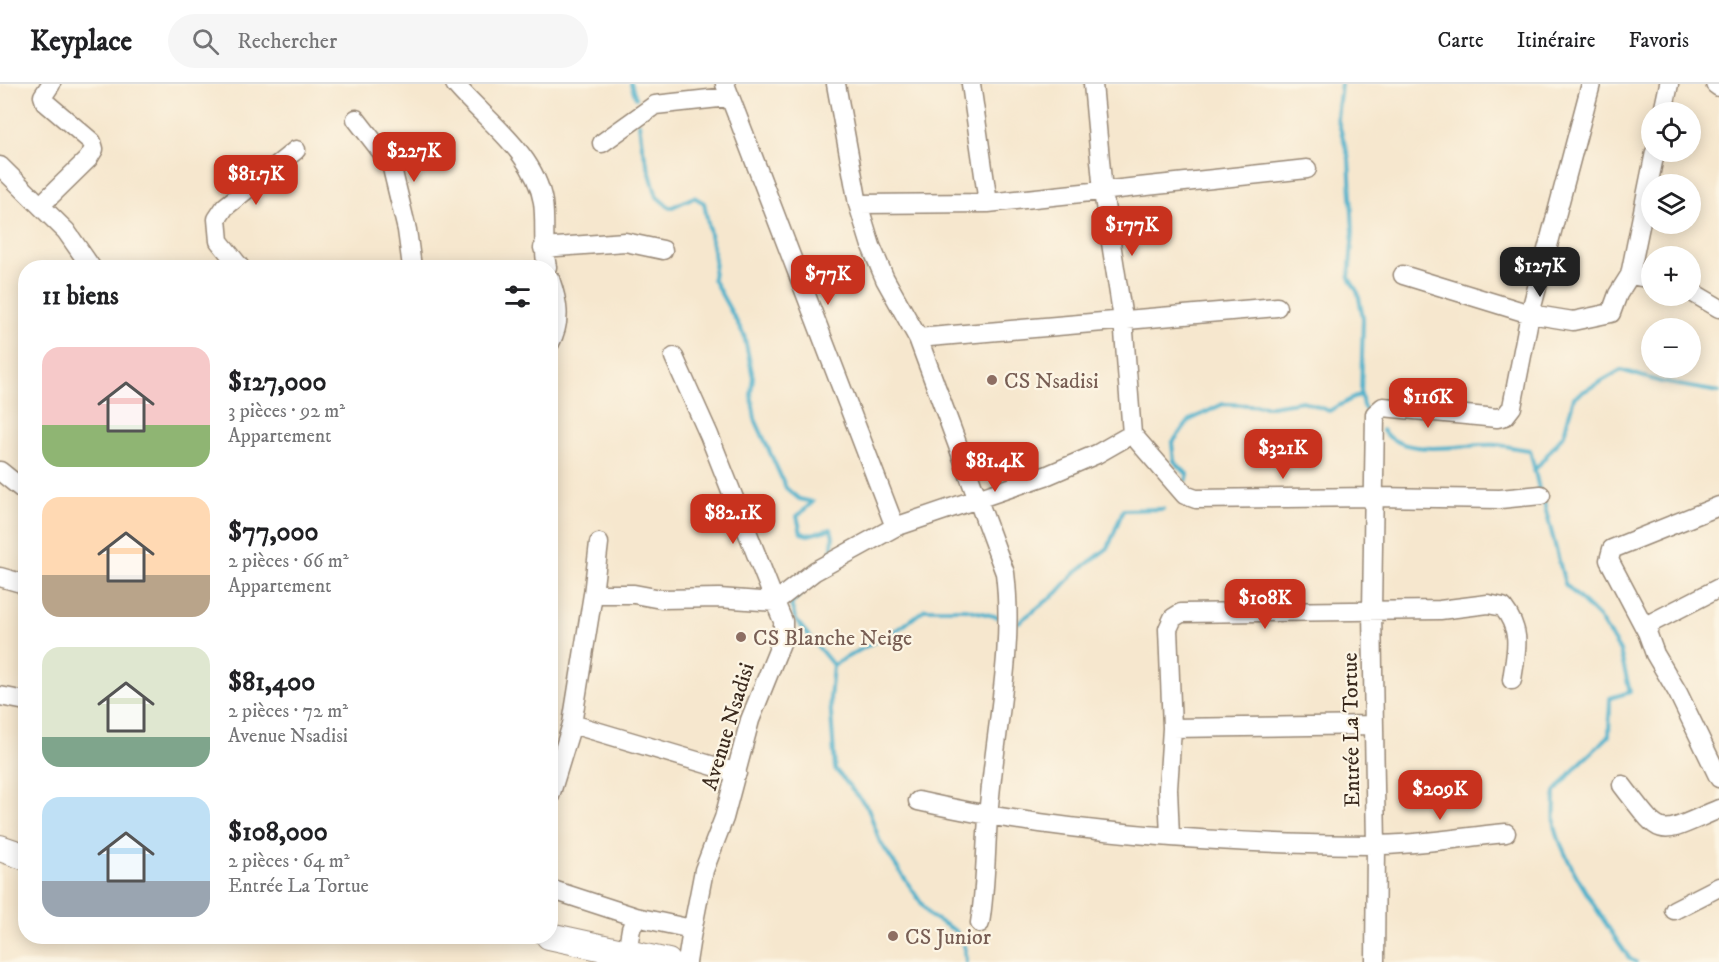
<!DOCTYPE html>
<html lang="fr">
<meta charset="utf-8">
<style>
body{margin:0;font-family:"IM FELL DW Pica",serif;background:#f6f6f6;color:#202124;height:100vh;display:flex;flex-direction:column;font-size:22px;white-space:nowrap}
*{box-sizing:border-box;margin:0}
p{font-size:20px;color:#757577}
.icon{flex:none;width:33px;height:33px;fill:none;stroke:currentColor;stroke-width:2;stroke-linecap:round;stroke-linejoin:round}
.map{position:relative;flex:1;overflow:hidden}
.side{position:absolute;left:18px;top:176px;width:540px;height:684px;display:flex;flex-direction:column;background:#fff;border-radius:24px;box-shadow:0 3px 15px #0003}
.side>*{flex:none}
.fabs{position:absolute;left:1641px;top:18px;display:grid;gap:12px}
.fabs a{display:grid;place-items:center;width:60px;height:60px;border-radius:50%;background:#fff;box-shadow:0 3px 15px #0003;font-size:30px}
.price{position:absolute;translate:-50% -51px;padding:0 14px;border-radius:12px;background:#c8321e;color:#fff;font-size:20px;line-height:39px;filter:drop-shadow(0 2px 3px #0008)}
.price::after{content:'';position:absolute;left:50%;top:36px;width:18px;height:14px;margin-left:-9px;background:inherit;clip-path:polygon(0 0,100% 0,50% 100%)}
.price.on{background:#222;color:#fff}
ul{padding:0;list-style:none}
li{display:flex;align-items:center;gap:18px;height:150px;padding:0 24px}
li span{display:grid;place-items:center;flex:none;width:168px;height:120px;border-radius:18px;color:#555}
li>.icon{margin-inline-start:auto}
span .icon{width:72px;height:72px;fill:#fffc;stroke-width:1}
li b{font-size:26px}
h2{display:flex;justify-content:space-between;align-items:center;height:72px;padding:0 24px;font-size:26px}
header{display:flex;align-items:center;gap:36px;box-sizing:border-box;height:84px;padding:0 30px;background:#fff;border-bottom:2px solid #e0e0e0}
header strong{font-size:28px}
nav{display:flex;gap:33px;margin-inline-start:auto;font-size:21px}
.search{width:420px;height:54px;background:#f6f6f6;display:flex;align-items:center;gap:15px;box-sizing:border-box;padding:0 21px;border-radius:33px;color:#757577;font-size:22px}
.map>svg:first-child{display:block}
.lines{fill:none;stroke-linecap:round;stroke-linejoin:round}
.stream{stroke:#4cb0cb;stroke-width:4}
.minor-casing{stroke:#988876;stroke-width:21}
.highway-casing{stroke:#988876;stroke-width:28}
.minor{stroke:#fff;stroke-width:18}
.highway{stroke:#fff;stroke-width:26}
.education-dot{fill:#8d6e63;stroke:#fcf5e5;stroke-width:2}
.labels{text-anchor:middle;stroke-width:4.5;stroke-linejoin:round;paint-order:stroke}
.education-label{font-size:22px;fill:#785e54;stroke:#fcf5e5;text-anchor:start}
.street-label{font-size:22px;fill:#3b2a1e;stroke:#fcf5e5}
</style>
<header>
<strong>Keyplace</strong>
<div class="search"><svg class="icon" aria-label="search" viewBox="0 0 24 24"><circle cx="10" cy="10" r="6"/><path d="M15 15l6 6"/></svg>Rechercher</div>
<nav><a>Carte</a><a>Itinéraire</a><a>Favoris</a></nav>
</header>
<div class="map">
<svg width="1719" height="878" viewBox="0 0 1719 878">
<rect width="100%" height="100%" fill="#fcf5e5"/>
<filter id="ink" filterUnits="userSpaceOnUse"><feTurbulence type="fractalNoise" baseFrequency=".0167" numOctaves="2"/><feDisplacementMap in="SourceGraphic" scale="12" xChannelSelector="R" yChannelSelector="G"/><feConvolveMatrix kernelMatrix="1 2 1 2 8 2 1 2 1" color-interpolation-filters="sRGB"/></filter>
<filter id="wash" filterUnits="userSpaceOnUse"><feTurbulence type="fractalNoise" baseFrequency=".008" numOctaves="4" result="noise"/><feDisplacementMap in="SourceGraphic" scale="24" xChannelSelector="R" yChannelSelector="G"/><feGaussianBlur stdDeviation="1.35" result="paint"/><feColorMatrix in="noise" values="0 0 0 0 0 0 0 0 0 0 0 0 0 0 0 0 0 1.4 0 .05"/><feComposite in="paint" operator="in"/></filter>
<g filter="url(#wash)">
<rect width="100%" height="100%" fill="#f6e7ce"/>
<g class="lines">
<!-- stream -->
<path class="stream" d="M631,0L636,14
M1341,0L1337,33L1349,75L1353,148L1349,194L1358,209L1363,234L1361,310L1363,322L1370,331
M639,39L642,62L657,113L670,124L694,113L704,119L715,176L713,195L744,251L753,293L751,309L755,335L786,404L799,415L813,418L797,432L801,449L808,451L831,445L833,453L831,471
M1382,346C1406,376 1464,359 1497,361C1508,362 1519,365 1530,366L1539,405
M1534,387L1564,350L1574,313L1621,286L1661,298L1719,308
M1186,396L1188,391L1174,377L1172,359L1190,336L1223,320L1271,322L1303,317L1329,327L1361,310
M1543,415L1565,500L1599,534L1620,567L1630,608L1610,614L1609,652L1577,682L1555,708C1555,718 1554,730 1555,741C1560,773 1610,847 1630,875L1636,878
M804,505L791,521L796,536L833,581
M1019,538L1057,509L1075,489L1108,464L1123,426L1163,425
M966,878L965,864L956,847L930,832L880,758L868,724L835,685L830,615L833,581L903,542L925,525H966L998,533"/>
</g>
</g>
<g filter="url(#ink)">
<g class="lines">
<defs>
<path id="minor" d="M455,0C484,35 535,69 543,118C546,140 542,161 547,183
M725,0L895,443
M836,0L858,120L871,162L885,195L918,254L1005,489C1014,562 997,638 990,712C985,754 987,796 980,839
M971,0L988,119
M1093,0L1103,108L1123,235L1132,350
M1715,0L1719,3
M1663,28L1669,0
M356,35L391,80L407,146L412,183
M602,59L655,21L728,13
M0,82L66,147L91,183
M858,120L988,119L1307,85
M41,121L88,75L94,65L92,58L45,18L43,12L51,0
M543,164L625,158L663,166
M240,183L219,157L217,135L225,123L296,66
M1403,191L1530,230L1573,237L1611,229L1618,210L1630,191L1652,195
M1630,191L1655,68
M550,195C558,218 562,237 550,259
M1690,207L1719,224
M918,254L1277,223
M1132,350L1185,411L1196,415L1375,413L1500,415L1541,411
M0,387L26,408
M0,493L21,499L26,503
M1719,504L1651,539L1647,548L1655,570L1678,609L1719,694
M593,510H634L661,515L719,514L775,518L709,351L674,273
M1647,548L1609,476L1612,465L1719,422
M0,612L26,617
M572,640L737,689
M1172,644L1374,641
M1622,701C1665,757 1655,752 1719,725
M550,712L572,640L593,510L599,459
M918,717C1063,750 1226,760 1374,761C1418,761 1463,753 1506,749
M1170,753L1168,705L1172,644L1168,545L1173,534L1181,529L1440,526L1488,520L1503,523C1523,549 1516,566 1512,596
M550,805L636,833
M1674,826L1719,803
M627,868L631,845L636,833L687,844L691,853L704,786L724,734L750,636L783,554V537L775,518L815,487L895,443L1048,391L1097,370L1132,350
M687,878L691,853
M1375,878L1376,761L1372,527L1375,330L1383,323L1497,334L1505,332L1512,323L1530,230L1591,0"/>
<path id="highway" d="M0,764L26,773
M549,852L668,878"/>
</defs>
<!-- minor casing -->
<use href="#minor" class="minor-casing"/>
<!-- highway casing -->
<use href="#highway" class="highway-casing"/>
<!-- minor -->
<use href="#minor" class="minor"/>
<!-- highway -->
<use href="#highway" class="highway"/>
</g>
</g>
<!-- markers -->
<g class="education-dot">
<circle cx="992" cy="296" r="6"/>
<circle cx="741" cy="553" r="6"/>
<circle cx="893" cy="852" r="6"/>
</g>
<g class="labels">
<!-- education labels -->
<g class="education-label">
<text x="1004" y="304">CS Nsadisi</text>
<text x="753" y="561">CS Blanche Neige</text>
<text x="905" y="860">CS Junior</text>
</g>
<!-- street labels -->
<g class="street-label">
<text transform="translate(727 642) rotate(-73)" y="8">Avenue Nsadisi</text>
<text transform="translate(1350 646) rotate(-91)" y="8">Entrée La Tortue</text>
</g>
</g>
</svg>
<div class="fabs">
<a><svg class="icon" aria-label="locate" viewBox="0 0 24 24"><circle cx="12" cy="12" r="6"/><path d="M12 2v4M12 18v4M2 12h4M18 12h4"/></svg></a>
<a><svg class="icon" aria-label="layers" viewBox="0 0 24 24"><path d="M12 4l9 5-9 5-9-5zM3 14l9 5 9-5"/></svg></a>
<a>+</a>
<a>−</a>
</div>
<b class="price" style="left:414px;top:99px">$227K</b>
<b class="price" style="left:256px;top:122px">$81.7K</b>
<b class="price" style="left:1132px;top:173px">$177K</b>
<b class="price on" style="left:1540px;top:214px">$127K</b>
<b class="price" style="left:828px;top:222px">$77K</b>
<b class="price" style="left:1428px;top:345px">$116K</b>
<b class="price" style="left:1283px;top:396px">$321K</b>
<b class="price" style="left:995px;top:409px">$81.4K</b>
<b class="price" style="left:733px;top:461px">$82.1K</b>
<b class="price" style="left:1265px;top:546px">$108K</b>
<b class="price" style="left:1440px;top:737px">$209K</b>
<section class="side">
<h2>11 biens<svg class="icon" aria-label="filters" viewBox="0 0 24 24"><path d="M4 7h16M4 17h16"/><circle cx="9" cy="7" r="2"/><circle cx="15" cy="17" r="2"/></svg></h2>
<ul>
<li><span style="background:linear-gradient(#f6c9c9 65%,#8fb573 0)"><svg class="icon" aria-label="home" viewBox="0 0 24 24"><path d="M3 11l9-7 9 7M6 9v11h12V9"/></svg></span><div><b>$127,000</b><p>3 pièces · 92 m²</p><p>Appartement</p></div></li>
<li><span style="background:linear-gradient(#ffd9b3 65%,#b9a48a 0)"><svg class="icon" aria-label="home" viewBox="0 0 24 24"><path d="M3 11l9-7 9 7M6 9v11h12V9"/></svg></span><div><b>$77,000</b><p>2 pièces · 66 m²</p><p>Appartement</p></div></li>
<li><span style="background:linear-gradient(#dfe7d0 75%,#7fa58c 0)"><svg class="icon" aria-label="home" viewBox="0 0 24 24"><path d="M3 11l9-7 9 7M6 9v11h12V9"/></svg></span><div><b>$81,400</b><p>2 pièces · 72 m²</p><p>Avenue Nsadisi</p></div></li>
<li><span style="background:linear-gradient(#bfe0f5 70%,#9aa5b1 0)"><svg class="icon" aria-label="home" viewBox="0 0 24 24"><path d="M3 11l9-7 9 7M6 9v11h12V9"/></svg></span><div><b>$108,000</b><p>2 pièces · 64 m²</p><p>Entrée La Tortue</p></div></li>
</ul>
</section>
</div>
